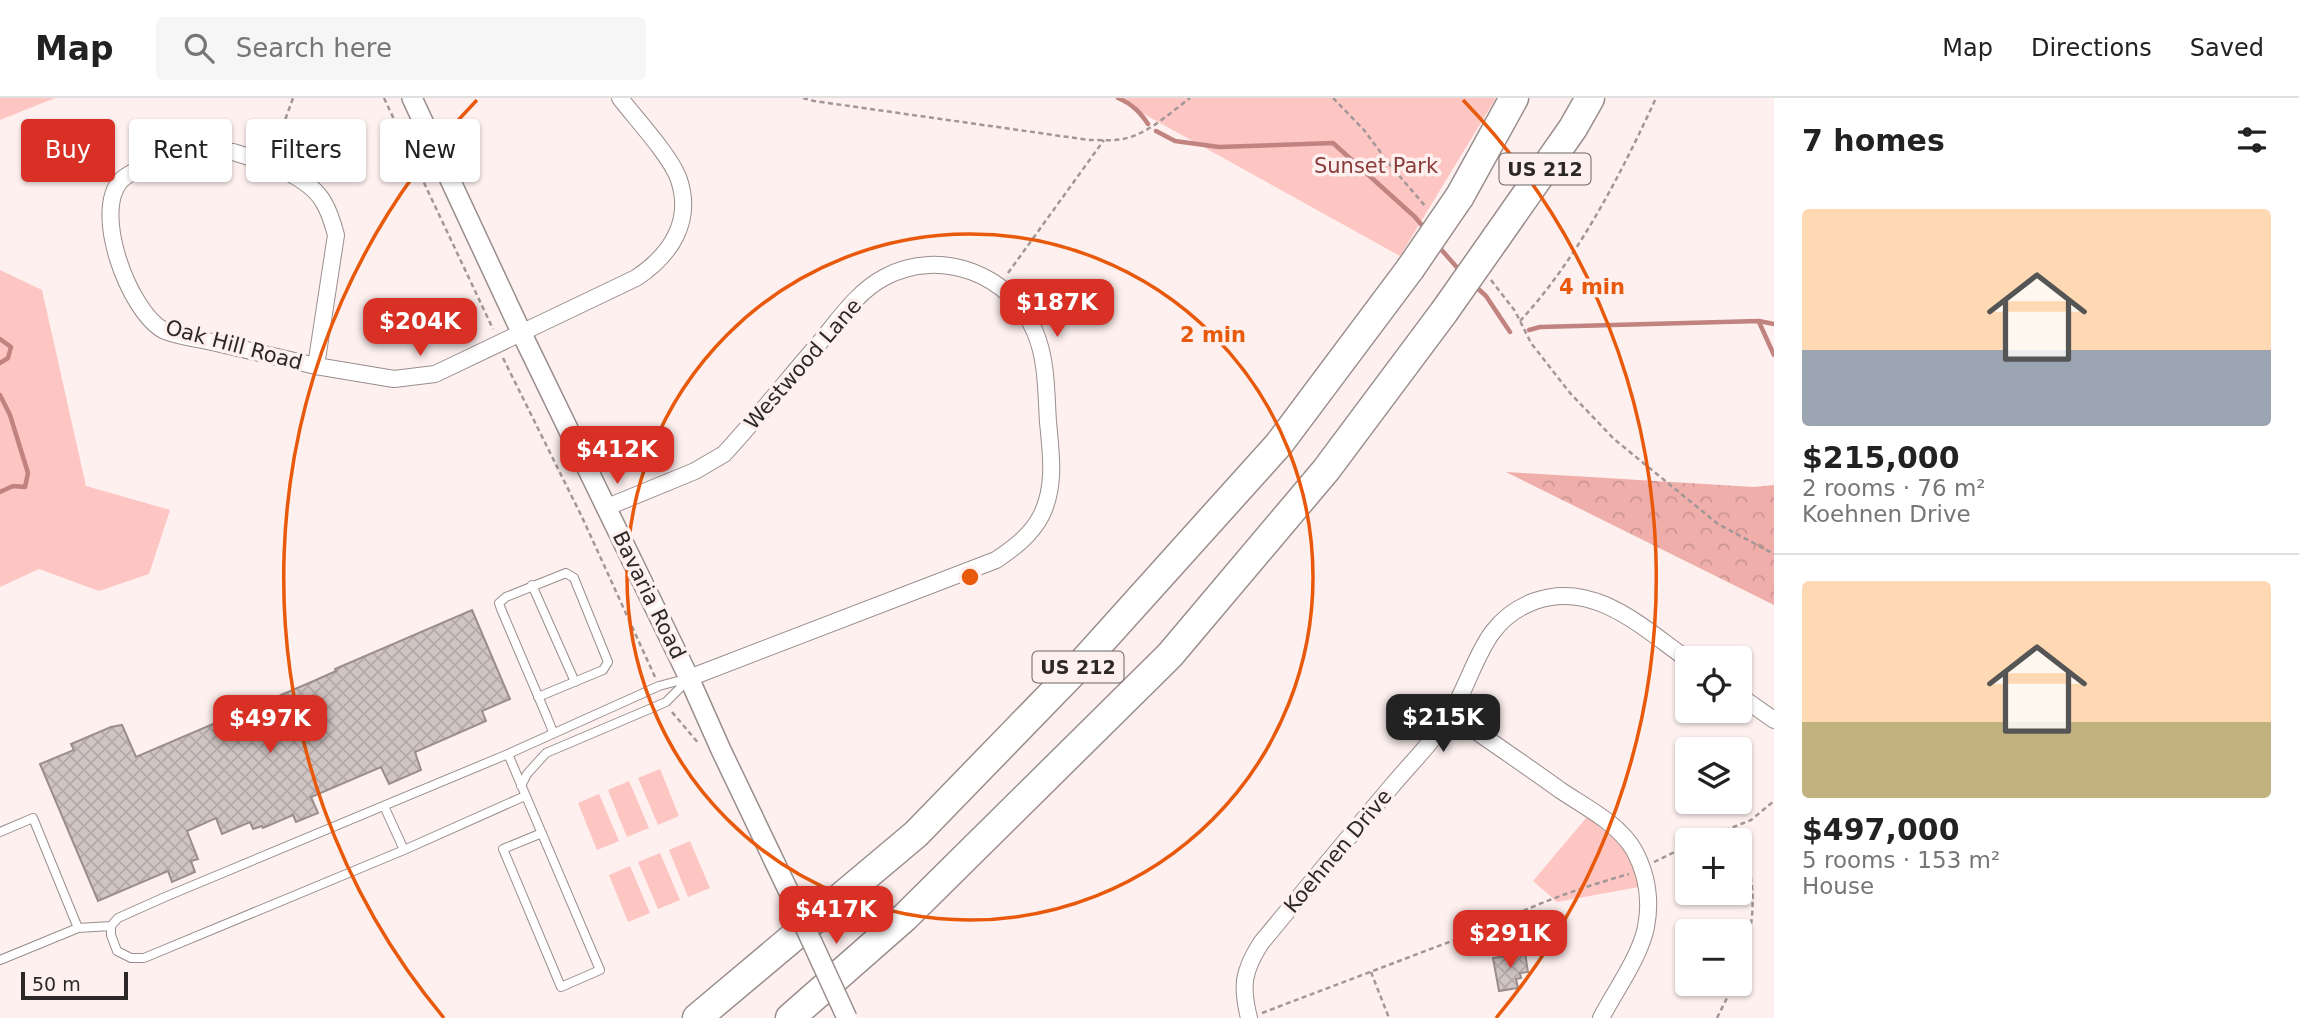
<!DOCTYPE html>
<meta charset="utf-8">
<style>
body{margin:0;font-family:"DejaVu Sans",sans-serif;background:#f6f6f6;color:#222;height:100vh;display:flex;flex-direction:column;font-size:26px;white-space:nowrap}
*{box-sizing:border-box;margin:0}
p{font-size:23px;color:#767676}
.icon{flex:none;width:38px;height:38px;fill:none;stroke:currentColor;stroke-width:2;stroke-linecap:round;stroke-linejoin:round}
.map{position:relative;flex:1;overflow:hidden}
.side{display:flex;flex-direction:column;background:#fff;width:525px}
.side>*{flex:none}
.hud{position:absolute;left:21px;top:21px;width:665px;height:63px;display:flex;gap:14px}
.controls{position:absolute;left:1675px;top:548px;display:grid;gap:14px}
.controls a{display:grid;place-items:center;width:77px;height:77px;border-radius:7px;background:#fff;box-shadow:0 2px 5px #0004;font-size:35px}
.scale{position:absolute;left:21px;bottom:18px;width:107px;box-sizing:border-box;padding-left:7px;border:4px solid #2d2828;border-top:0;font-size:19px;line-height:24px;white-space:nowrap;color:#2d2828;-webkit-text-stroke:5px #fdf0ef;paint-order:stroke}
.price{position:absolute;translate:-50% -60px;padding:0 16px;border-radius:14px;background:#d93025;color:#fff;font-size:23px;line-height:46px;filter:drop-shadow(0 2px 4px #0008)}
.price::after{content:'';position:absolute;left:50%;top:42px;width:21px;height:16px;margin-left:-10px;background:inherit;clip-path:polygon(0 0,100% 0,50% 100%)}
.price.on{background:#222;color:#fff}
ul{padding:0;list-style:none}
li{display:grid;align-content:center;gap:14px;height:371px;padding:0 28px}
li+li{border-top:2px solid #e0e0e0}
li span{display:grid;place-items:center;height:217px;border-radius:7px;color:#555}
li>.icon{margin-inline-start:auto}
span .icon{width:126px;height:126px;fill:#fffc;stroke-width:1}
li b{font-size:30px}
h2{display:flex;justify-content:space-between;align-items:center;height:84px;padding:0 28px;font-size:30px}
.pill{padding:0 24px;border-radius:7px;background:#fff;box-shadow:0 2px 5px #0004;font-size:24px;line-height:63px}
.pill.on{background:#d93025;color:#fff}
header{display:flex;align-items:center;gap:42px;box-sizing:border-box;height:98px;padding:0 35px;background:#fff;border-bottom:2px solid #e0e0e0}
header strong{font-size:33px}
nav{display:flex;gap:38px;margin-inline-start:auto;font-size:24px}
.search{width:490px;height:63px;background:#f6f6f6;display:flex;align-items:center;gap:18px;box-sizing:border-box;padding:0 24px;border-radius:7px;color:#767676;font-size:26px}
main{display:flex;flex:1;min-height:0}
.map>svg:first-child{display:block}
.forest{fill:url(#forest-crowns)}
.green{fill:#fdc6c2}
.lines{fill:none;stroke-linecap:round;stroke-linejoin:round}
.stream{stroke:#c0837f;stroke-width:4.5}
.building{fill:url(#building-cross-hatch);stroke:#9a8e8d;stroke-width:2}
.service-casing{stroke:#9a8e8d;stroke-width:10}
.minor-casing{stroke:#9a8e8d;stroke-width:18}
.tertiary-casing{stroke:#9a8e8d;stroke-width:22}
.motorway-casing{stroke:#9a8e8d;stroke-width:31}
.path{stroke:#a19797;stroke-width:2.5;stroke-dasharray:5 3.5;stroke-linecap:butt}
.service{stroke:#fff;stroke-width:8}
.minor{stroke:#fff;stroke-width:16}
.tertiary{stroke:#fff;stroke-width:19}
.motorway{stroke:#fff;stroke-width:28}
.tertiary-bridge-casing{stroke:#9a8e8d;stroke-width:22;stroke-linecap:butt}
.motorway-bridge-casing{stroke:#9a8e8d;stroke-width:31;stroke-linecap:butt}
.tertiary-bridge{stroke:#fff;stroke-width:19}
.motorway-bridge{stroke:#fff;stroke-width:28}
.ring{fill:none;stroke:#e8590c;stroke-width:3.5}
.labels{text-anchor:middle;stroke-width:7;stroke-linejoin:round;paint-order:stroke}
.shield{fill:#fdf0ef;stroke:#6b6464;stroke-width:2}
.shield-label{font-size:19px;font-weight:bold;fill:#2d2828}
.park-label{font-size:21px;fill:#893c3a;stroke:#fdf0ef}
.street-label{font-size:21px;fill:#2d2828;stroke:#fdf0ef}
.centre{fill:#e8590c;stroke:#fdf0ef;stroke-width:3.5}
.ring-label{font-size:21px;text-anchor:middle;font-weight:bold;fill:#e8590c;stroke:#fdf0ef;stroke-width:7;stroke-linejoin:round;paint-order:stroke}
</style>
<header>
<strong>Map</strong>
<div class="search"><svg class="icon" aria-label="search" viewBox="0 0 24 24"><circle cx="10" cy="10" r="6"/><path d="M15 15l6 6"/></svg>Search here</div>
<nav><a>Map</a><a>Directions</a><a>Saved</a></nav>
</header>
<main>
<div class="map">
<svg width="1774" height="920" viewBox="0 0 1774 920">
<defs>
<pattern id="forest-crowns" width="20" height="18" patternUnits="userSpaceOnUse" patternTransform="scale(1.75)"><rect width="20" height="18" fill="#efaeaa"/><path d="M2 6a3 3 0 1 1 6 0M12 15a3 3 0 1 1 6 0" fill="none" stroke="#cd9692"/></pattern>
<pattern id="building-cross-hatch" width="8" height="8" patternUnits="userSpaceOnUse" patternTransform="scale(1.75)"><rect width="8" height="8" fill="#d1c5c3"/><path d="M0 0l8 8M0 8l8-8" fill="none" stroke="#b4a9a8"/></pattern>
</defs>
<rect width="100%" height="100%" fill="#fdf0ef"/>
<!-- forest -->
<path class="forest" d="M1506,374L1754,389L1774,387V507Z"/>
<!-- green -->
<path class="green" d="M0,0H55L0,22Z
M1115,0H1496L1400,158Z
M0,172L42,192L86,388L170,412L149,476L99,493L39,471L0,489Z
M660,671L679,718L658,727L638,680Z
M629,683L649,730L627,739L608,692Z
M599,696L619,743L597,752L578,705Z
M1587,719L1614,741L1627,755L1644,788L1557,804L1533,783Z
M690,743L710,790L688,799L669,752Z
M660,755L680,802L658,811L638,764Z
M630,768L650,815L628,824L609,777Z"/>
<g class="lines">
<!-- stream -->
<path class="stream" d="M1118,0C1132,6 1140,14 1148,26
M1156,33L1175,43L1219,49L1333,45L1415,119L1425,131
M1439,149L1461,174
M1474,187L1486,198L1510,234
M1759,224L1774,257
M1529,232L1540,229L1759,223L1774,226
M0,241L11,249L8,260L0,265
M0,297L10,317L28,375L25,389L13,388L0,394"/>
</g>
<!-- building -->
<path class="building" d="M472,512L510,601L482,613L486,623L415,654L421,672L389,686L381,669L311,699L318,715L296,724L293,717L263,730L262,728L253,731L250,724L222,736L216,720L187,733L198,761L191,763L195,774L172,784L168,773L98,803L40,666L74,652L71,646L111,629L122,627L136,659L316,582L336,573L335,571Z
M1525,855L1528,874L1520,875L1521,880L1516,881L1518,890L1499,893L1493,860Z"/>
<g class="lines">
<defs>
<path id="service" d="M532,487L575,584
M538,599L603,572L608,564L574,480L566,475L506,499L499,505L501,511L547,619L553,634
M508,656L600,872L561,889L503,751L542,735
M521,688L527,676L546,655L666,604L688,582
M525,698L404,752L144,860H131L117,853L111,837V828L118,820L165,799L508,656L659,588L689,580
M384,708L404,752
M0,734L33,720L78,830
M0,862L78,830L111,828"/>
<path id="minor" d="M233,54C262,63 309,77 324,105C330,115 333,126 336,137L316,268C281,260 247,252 212,244C197,240 179,239 165,233C129,216 88,106 125,79C153,59 200,56 233,54Z
M316,268L394,281L435,276L636,180C671,157 694,122 678,79C668,55 636,21 620,0
M605,410L695,373L724,356C758,319 789,280 821,243C840,220 858,193 885,179C941,149 1012,177 1035,234C1047,262 1046,294 1048,324C1051,356 1056,388 1041,418C1031,437 1014,450 996,462L689,580
M1740,598L1774,622
M1451,616C1487,641 1524,666 1560,692C1585,709 1618,725 1634,752C1647,776 1651,803 1646,829C1640,859 1615,893 1601,920
M1249,920C1241,888 1243,873 1261,845C1304,793 1347,741 1391,689C1411,665 1435,642 1451,615C1477,573 1480,523 1535,503C1594,482 1643,530 1687,561"/>
<path id="tertiary" d="M412,0L522,236L689,580L721,652L788,792"/>
<path id="motorway" d="M1460,98L1514,0
M1496,140L1573,30L1590,0
M697,920L916,736L1082,565L1279,346L1410,171
M790,920L905,819L1170,557L1326,372L1444,214"/>
</defs>
<!-- service casing -->
<use href="#service" class="service-casing"/>
<!-- minor casing -->
<use href="#minor" class="minor-casing"/>
<!-- tertiary casing -->
<use href="#tertiary" class="tertiary-casing"/>
<!-- motorway casing -->
<use href="#motorway" class="motorway-casing"/>
<!-- path -->
<path class="path" d="M384,0L493,231
M803,0L814,3L1089,42C1100,42 1112,43 1123,41C1148,36 1170,15 1190,0
M1333,0L1364,32L1390,67L1426,109
M274,53L293,0
M1008,175L1104,42
M1491,182L1515,213L1531,245L1570,295L1614,341L1718,426L1774,456
M1520,223C1577,162 1621,76 1656,0
M503,260L582,419L655,579
M672,614L699,646
M1736,730C1758,783 1757,818 1740,873
M1701,742L1751,722L1774,703
M1654,764L1687,748
M1371,874L1389,920
M1262,915L1486,830C1532,807 1579,790 1629,776
M1717,920L1734,886"/>
<!-- service -->
<use href="#service" class="service"/>
<!-- minor -->
<use href="#minor" class="minor"/>
<!-- tertiary -->
<use href="#tertiary" class="tertiary"/>
<!-- motorway -->
<use href="#motorway" class="motorway"/>
<defs>
<path id="tertiary-bridge" d="M788,792L847,920"/>
<path id="motorway-bridge" d="M1410,171L1460,98
M1444,214L1496,140"/>
</defs>
<!-- tertiary-bridge casing -->
<use href="#tertiary-bridge" class="tertiary-bridge-casing"/>
<!-- motorway-bridge casing -->
<use href="#motorway-bridge" class="motorway-bridge-casing"/>
<!-- tertiary-bridge -->
<use href="#tertiary-bridge" class="tertiary-bridge"/>
<!-- motorway-bridge -->
<use href="#motorway-bridge" class="motorway-bridge"/>
</g>
<!-- distance rings -->
<g class="ring">
<circle cx="970" cy="479" r="343"/>
<path d="M444 920A686 686 0 0 1 477 2M1463 2A686 686 0 0 1 1496 920"/>
</g>
<g class="labels">
<!-- shield labels -->
<g class="shield">
<rect x="1499.5" y="55.5" width="91" height="31" rx="5"/>
<rect x="1032.5" y="553.5" width="91" height="31" rx="5"/>
</g>
<g class="shield-label">
<text x="1545" y="78">US 212</text>
<text x="1078" y="576">US 212</text>
</g>
<!-- park labels -->
<g class="park-label">
<text x="1376" y="75">Sunset Park</text>
</g>
<!-- street labels -->
<g class="street-label">
<text transform="translate(234 247) rotate(15)" y="7">Oak Hill Road</text>
<text transform="translate(803 266) rotate(-49)" y="7">Westwood Lane</text>
<text transform="translate(649 497) rotate(64)" y="7">Bavaria Road</text>
<text transform="translate(1338 753) rotate(-50)" y="7">Koehnen Drive</text>
</g>
</g>
<circle cx="970" cy="479" r="10" class="centre"/>
<g class="ring-label">
<text x="1592" y="196">4 min</text>
<text x="1213" y="244">2 min</text>
</g>
</svg>
<div class="controls">
<a><svg class="icon" aria-label="locate" viewBox="0 0 24 24"><circle cx="12" cy="12" r="6"/><path d="M12 2v4M12 18v4M2 12h4M18 12h4"/></svg></a>
<a><svg class="icon" aria-label="layers" viewBox="0 0 24 24"><path d="M12 4l9 5-9 5-9-5zM3 14l9 5 9-5"/></svg></a>
<a>+</a>
<a>−</a>
</div>
<div class="scale">50 m</div>
<b class="price" style="left:1057px;top:241px">$187K</b>
<b class="price" style="left:420px;top:260px">$204K</b>
<b class="price" style="left:617px;top:388px">$412K</b>
<b class="price on" style="left:1443px;top:656px">$215K</b>
<b class="price" style="left:270px;top:657px">$497K</b>
<b class="price" style="left:836px;top:848px">$417K</b>
<b class="price" style="left:1510px;top:872px">$291K</b>
<div class="hud">
<a class="pill on">Buy</a>
<a class="pill">Rent</a>
<a class="pill">Filters</a>
<a class="pill">New</a>
</div>
</div>
<section class="side">
<h2>7 homes<svg class="icon" aria-label="filters" viewBox="0 0 24 24"><path d="M4 7h16M4 17h16"/><circle cx="9" cy="7" r="2"/><circle cx="15" cy="17" r="2"/></svg></h2>
<ul>
<li><span style="background:linear-gradient(#ffd9b3 65%,#9aa5b1 0)"><svg class="icon" aria-label="home" viewBox="0 0 24 24"><path d="M3 11l9-7 9 7M6 9v11h12V9"/></svg></span><div><b>$215,000</b><p>2 rooms · 76 m²</p><p>Koehnen Drive</p></div></li>
<li><span style="background:linear-gradient(#ffd9b3 65%,#c2b280 0)"><svg class="icon" aria-label="home" viewBox="0 0 24 24"><path d="M3 11l9-7 9 7M6 9v11h12V9"/></svg></span><div><b>$497,000</b><p>5 rooms · 153 m²</p><p>House</p></div></li>
</ul>
</section>
</main>
